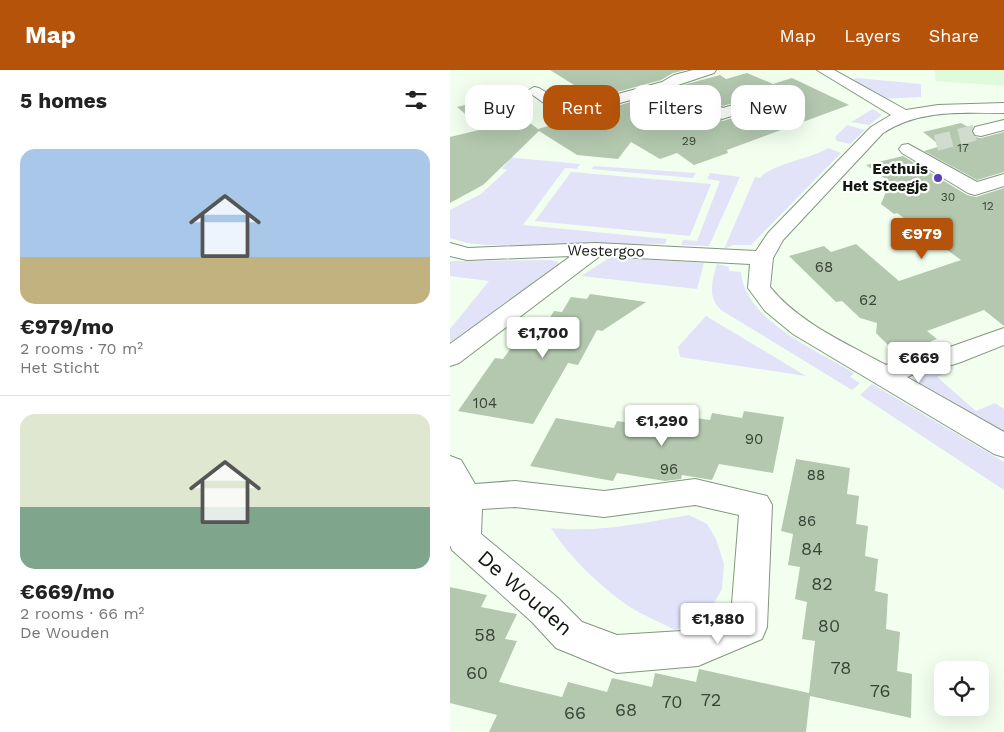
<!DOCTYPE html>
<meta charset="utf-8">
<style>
body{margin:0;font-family:"Work Sans",sans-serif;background:#f2f2f2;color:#222;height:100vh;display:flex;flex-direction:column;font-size:19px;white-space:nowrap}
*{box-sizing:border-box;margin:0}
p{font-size:16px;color:#767676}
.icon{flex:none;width:28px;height:28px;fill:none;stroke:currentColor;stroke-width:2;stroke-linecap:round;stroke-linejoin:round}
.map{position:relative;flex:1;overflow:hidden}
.drawer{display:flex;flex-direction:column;background:#fff;width:450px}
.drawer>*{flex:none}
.guide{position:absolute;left:15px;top:15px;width:464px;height:45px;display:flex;gap:10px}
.buttons{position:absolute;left:484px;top:591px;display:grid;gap:10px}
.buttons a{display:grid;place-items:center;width:55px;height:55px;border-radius:10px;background:#fff;box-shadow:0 5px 20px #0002;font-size:25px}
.price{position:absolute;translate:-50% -42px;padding:0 11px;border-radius:5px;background:#fff;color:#222;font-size:16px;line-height:32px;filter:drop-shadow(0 1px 2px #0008)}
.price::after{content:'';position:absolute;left:50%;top:30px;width:15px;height:11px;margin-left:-8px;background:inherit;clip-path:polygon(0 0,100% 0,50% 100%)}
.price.current{background:#b45309;color:#fff}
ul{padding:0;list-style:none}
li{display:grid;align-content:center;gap:10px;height:265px;padding:0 20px}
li+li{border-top:1px solid #e0e0e0}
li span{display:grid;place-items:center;height:155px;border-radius:15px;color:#555}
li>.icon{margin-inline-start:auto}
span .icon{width:90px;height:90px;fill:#fffc;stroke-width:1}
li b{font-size:21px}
h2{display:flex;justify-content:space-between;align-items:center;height:60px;padding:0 20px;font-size:21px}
.tag{padding:0 18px;border-radius:15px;background:#fff;box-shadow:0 5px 20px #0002;font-size:18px;line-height:45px}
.tag.current{background:#b45309;color:#fff}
header{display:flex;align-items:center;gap:30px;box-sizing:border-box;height:70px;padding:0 25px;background:#b45309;color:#fff}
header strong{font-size:24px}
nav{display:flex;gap:28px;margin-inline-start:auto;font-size:18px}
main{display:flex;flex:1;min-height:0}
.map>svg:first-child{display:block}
.built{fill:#e0fbdb}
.green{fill:#e2e2f9}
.building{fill:#b3c8af}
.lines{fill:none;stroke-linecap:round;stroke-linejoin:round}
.minor-tunnel{stroke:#d0dccd;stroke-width:16;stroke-dasharray:16 8;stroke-linecap:butt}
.minor-casing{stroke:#82977f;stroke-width:2}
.minor{fill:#fff;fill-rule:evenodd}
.poi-dot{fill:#5540b8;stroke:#fff;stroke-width:2}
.labels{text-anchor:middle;stroke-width:4.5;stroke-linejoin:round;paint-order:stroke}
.far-number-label{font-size:12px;fill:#394437}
.far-poi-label{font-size:15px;font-weight:bold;fill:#10180f;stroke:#fff;text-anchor:end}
.far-street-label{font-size:15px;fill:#10180f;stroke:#fff}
.number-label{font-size:15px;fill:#394437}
.near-number-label{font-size:18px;fill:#394437}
.near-street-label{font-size:21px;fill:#10180f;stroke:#fff}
</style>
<header>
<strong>Map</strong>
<nav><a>Map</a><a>Layers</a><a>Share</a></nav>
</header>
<main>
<section class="drawer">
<h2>5 homes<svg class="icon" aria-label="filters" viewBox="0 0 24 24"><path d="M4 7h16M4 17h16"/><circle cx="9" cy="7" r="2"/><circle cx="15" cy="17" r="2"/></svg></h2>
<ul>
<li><span style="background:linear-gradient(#a9c7e8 70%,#c2b280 0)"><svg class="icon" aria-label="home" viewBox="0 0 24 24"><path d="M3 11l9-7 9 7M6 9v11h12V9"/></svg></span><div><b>€979/mo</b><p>2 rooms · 70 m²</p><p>Het Sticht</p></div></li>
<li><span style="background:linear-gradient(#dfe7d0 60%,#7fa58c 0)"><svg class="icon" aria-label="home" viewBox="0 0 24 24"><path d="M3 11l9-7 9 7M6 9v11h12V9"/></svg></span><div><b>€669/mo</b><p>2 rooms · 66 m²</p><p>De Wouden</p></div></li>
</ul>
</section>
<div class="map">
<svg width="554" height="662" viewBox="0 0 554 662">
<rect width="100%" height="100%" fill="#f2ffef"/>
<!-- built -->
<path class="built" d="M485,0H554V16L485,11Z"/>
<!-- green -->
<path class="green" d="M406,8L471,14V27L432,29L400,10Z
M423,39L432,45L419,55L401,52Z
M397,55L415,60L400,74L387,71L385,67Z
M0,77L66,88L130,94L127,99L115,98L73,155L217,169L215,174L36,175L17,173L0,168V140L31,124L57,100L52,99L57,92L0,86Z
M378,78L391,83L301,175H283L274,179L305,107L310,108C323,93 359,90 378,78Z
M144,96L246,103L243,108L141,99Z
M121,102L261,114L240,166L85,151Z
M260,103L290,107L259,176L231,175L233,170L247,171L270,111L257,109Z
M159,188H173L254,193L247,219L131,206Z
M100,190L108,192L110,197L0,272V259L39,211L0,206V191Z
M267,194L279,197V201L291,202C295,251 367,280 404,303L400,307L410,313L402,320L271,240C257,227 262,211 267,194Z
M256,246L356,306L230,287L228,277Z
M490,293H496L504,298L487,307L526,341L545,333L554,339V361L468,312L470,310L466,308V303Z
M422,314L554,392V420L410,325Z
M239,445L257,454L266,469L274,494L272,519L255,549L225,560C210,552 194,546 180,537C153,519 118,486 101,458C148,463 192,453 239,445Z"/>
<!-- building -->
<path class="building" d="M100,0H236L223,3L211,10L145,28Z
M297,3L323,14L342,8L399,35L277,80L278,83L244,95L227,83L210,89L181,72L168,89L127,85L89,61L33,115L0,133V67L33,59L7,37L45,27L88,59L215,22L273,51L333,32L336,28V25L326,20L273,36L233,15L270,5L276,9Z
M511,53L522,59L525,67L531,68L554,62V102L527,110L474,81L491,76L473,62Z
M453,86L517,125L526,127L554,118V256L534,240L477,261L487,269L454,282L450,278L439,276L426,263L427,253L410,248L392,231L386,232L339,186L374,176L381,182L406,174L449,211L511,190L447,143L444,144L431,134L440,112L416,95Z
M140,224L196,232L152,261L147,260L128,295L118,293L83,354L8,341L45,288L53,289L66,271L74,273L85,256L94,257L104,241L112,242L121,227L137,229Z
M294,341L334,347L323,403L269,394L262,410L232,405L231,409L215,411L167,403L163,411L80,396L106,348L164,358L167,351L196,355L199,348L228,353L231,346L260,350L262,343L292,348Z
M346,389L400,398L397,424L409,426L406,454L418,456L415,486L428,489L425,521L438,524L436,559L450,562L447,601L462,604L461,648L360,626L356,662H39L47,645L0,633V517L37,525L31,537L67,544L55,569L67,571L49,612L112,627L118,612L157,622L162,608L202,617L205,603L246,612L249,599L359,623L365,571L352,569L357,532L345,529L350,497L338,495L343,464L331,461Z"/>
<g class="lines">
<!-- minor-tunnel -->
<path class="minor-tunnel" d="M486,73L531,61"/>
<defs>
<path id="minor" d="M243,0H266L264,3L228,15L273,38L327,22L335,27L332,30L272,49L215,20L118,48L112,46L77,21L84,17L89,18L120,37L212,12L224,5Z
M367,0H384L456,40L488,35L554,33V43C511,43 470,39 433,63L333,170L323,188L320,217C349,253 396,273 436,295C455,287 479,273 500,277L554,258V275L511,292L502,295L490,293L457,307L554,362V387L544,384L343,264L315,241L298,218L300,194L150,186L9,293L0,296V274L121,186L17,190L0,186V173L18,178L145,173L306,181L318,163L421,57L441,45Z
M554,50V60L531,66L525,65L523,61L525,57Z
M458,74L527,112L554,104V116L525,125L518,123L452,83L449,79L452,75Z
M0,386L11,390L25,414L65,411L154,421L245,409L317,426L322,435L317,557L312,569L248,596L167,603L106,578L82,552L2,480L0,475ZM245,435L289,445L281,546L248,560L167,565L132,552L108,528L31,464L32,439L65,437L154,447Z"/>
</defs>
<!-- minor casing -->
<use href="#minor" class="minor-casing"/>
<!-- minor -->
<use href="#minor" class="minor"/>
</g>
<!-- markers -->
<circle class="poi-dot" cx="488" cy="108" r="5"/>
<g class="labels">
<!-- far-number labels -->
<g class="far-number-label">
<text x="239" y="75">29</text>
<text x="513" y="82">17</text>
<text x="498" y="131">30</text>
<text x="538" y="140">12</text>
</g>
<!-- far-poi labels -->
<g class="far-poi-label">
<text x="478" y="104">Eethuis<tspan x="478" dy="17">Het Steegje</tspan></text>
</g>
<!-- far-street labels -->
<g class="far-street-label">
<text transform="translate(156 181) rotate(1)" y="5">Westergoo</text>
</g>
<!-- number labels -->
<g class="number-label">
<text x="374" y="202">68</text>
<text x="418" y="235">62</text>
<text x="35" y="338">104</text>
<text x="304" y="374">90</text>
<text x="219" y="404">96</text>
<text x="366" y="410">88</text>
<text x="357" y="456">86</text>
</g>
<!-- near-number labels -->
<g class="near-number-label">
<text x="362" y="485">84</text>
<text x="372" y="520">82</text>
<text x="379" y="562">80</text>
<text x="35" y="571">58</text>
<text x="391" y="604">78</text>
<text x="27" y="609">60</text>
<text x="430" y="627">76</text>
<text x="261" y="636">72</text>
<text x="222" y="638">70</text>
<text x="176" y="646">68</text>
<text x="125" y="649">66</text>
</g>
<!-- near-street labels -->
<g class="near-street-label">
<text transform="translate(75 523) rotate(41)" y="7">De Wouden</text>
</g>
</g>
</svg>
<div class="buttons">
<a><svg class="icon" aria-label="locate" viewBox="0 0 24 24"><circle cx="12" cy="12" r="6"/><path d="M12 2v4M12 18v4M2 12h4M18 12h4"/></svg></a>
</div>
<b class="price current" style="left:472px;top:190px">€979</b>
<b class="price" style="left:93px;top:289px">€1,700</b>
<b class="price" style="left:469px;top:314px">€669</b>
<b class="price" style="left:212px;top:377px">€1,290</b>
<b class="price" style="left:268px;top:575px">€1,880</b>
<div class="guide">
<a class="tag">Buy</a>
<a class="tag current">Rent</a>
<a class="tag">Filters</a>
<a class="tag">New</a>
</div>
</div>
</main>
